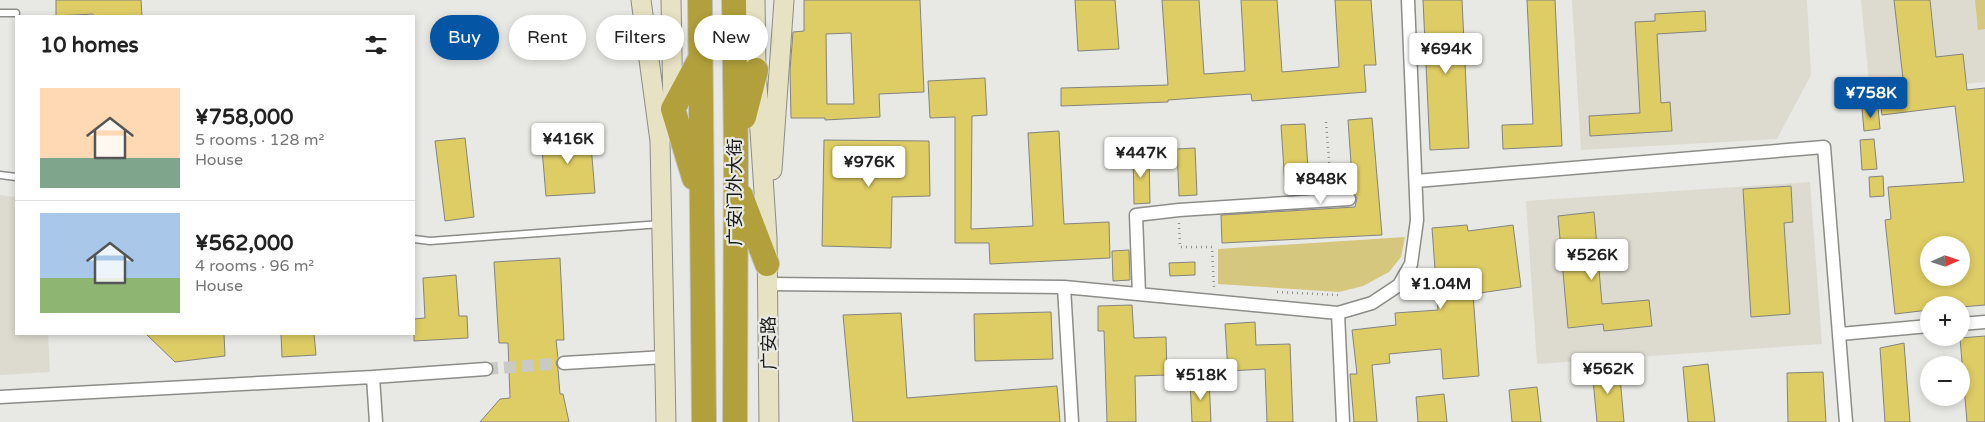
<!DOCTYPE html>
<meta charset="utf-8">
<style>
body{margin:0;font-family:"Varela Round","Noto Sans SC",sans-serif;background:#f2f2f2;color:#222;height:100vh;display:flex;flex-direction:column;font-size:19px;white-space:nowrap}
*{box-sizing:border-box;margin:0}
p{font-size:16px;color:#767676}
.icon{flex:none;width:28px;height:28px;fill:none;stroke:currentColor;stroke-width:2;stroke-linecap:round;stroke-linejoin:round}
.map{position:relative;flex:1;overflow:hidden}
.panel{position:absolute;left:15px;top:15px;width:400px;height:320px;display:flex;flex-direction:column;background:#fff;border-radius:0px;box-shadow:0 2px 8px #0003}
.panel>*{flex:none}
.guide{position:absolute;left:430px;top:15px;width:475px;height:45px;display:flex;gap:10px}
.needle{width:32px;rotate:87deg}
.controls{position:absolute;left:1920px;top:236px;display:grid;gap:10px}
.controls a{display:grid;place-items:center;width:50px;height:50px;border-radius:50%;background:#fff;box-shadow:0 2px 8px #0003;font-size:25px}
.price{position:absolute;translate:-50% -42px;padding:0 11px;border-radius:5px;background:#fff;color:#222;font-size:16px;line-height:32px;filter:drop-shadow(0 1px 2px #0008)}
.price::after{content:'';position:absolute;left:50%;top:30px;width:15px;height:11px;margin-left:-8px;background:inherit;clip-path:polygon(0 0,100% 0,50% 100%)}
.price.active{background:#0455a3;color:#fff}
ul{padding:0;list-style:none}
li{display:flex;align-items:center;gap:15px;height:125px;padding:0 25px}
li+li{border-top:1px solid #e0e0e0}
li span{display:grid;place-items:center;flex:none;width:140px;height:100px;border-radius:0px;color:#555}
li>.icon{margin-inline-start:auto}
span .icon{width:60px;height:60px;fill:#fffc;stroke-width:1}
li b{font-size:21px}
h2{display:flex;justify-content:space-between;align-items:center;height:60px;padding:0 25px;font-size:21px}
.tag{padding:0 18px;border-radius:22px;background:#fff;box-shadow:0 2px 8px #0003;font-size:18px;line-height:45px}
.tag.active{background:#0455a3;color:#fff}
.map>svg:first-child{display:block}
.built{fill:#dddbd0}
.green{fill:#d5c87e}
.building{fill:#decc64;stroke:#848480;fill-rule:evenodd}
.lines{fill:none;stroke-linecap:round;stroke-linejoin:round}
.street-tunnel{stroke:#c9c9c6;stroke-width:12;stroke-dasharray:12 6;stroke-linecap:butt}
.lane-casing{stroke:#8d8c89;stroke-width:9}
.street-casing{stroke:#8d8c89;stroke-width:15}
.secondary-casing{stroke:#8d8c89;stroke-width:21}
.highway-casing{stroke:#c4c4c3;stroke-width:26}
.path{stroke:#90908d;stroke-width:2.5;stroke-dasharray:1 4;stroke-linecap:butt}
.lane{stroke:#fff;stroke-width:6}
.street{stroke:#fff;stroke-width:12}
.secondary{stroke:#e8e2c4;stroke-width:19}
.highway{stroke:#b1a03b;stroke-width:24}
.labels{text-anchor:middle;stroke-width:4.5;stroke-linejoin:round;paint-order:stroke}
.street-label{font-size:18px;fill:#1b1b19;stroke:#e8e8e4}
</style>
<div class="map">
<svg width="1985" height="422" viewBox="0 0 1985 422">
<rect width="100%" height="100%" fill="#e8e8e4"/>
<!-- built -->
<path class="built" d="M1572,0H1807L1811,75L1777,139L1581,150Z
M1861,0H1985V82L1870,92Z
M1810,182L1822,344L1537,364L1526,201Z
M0,195L16,197V334H48L50,372L0,375Z"/>
<!-- green -->
<path class="green" d="M1975,0H1985V29L1978,30Z
M1405,237L1401,257L1389,272L1363,286L1339,292L1218,284V249Z"/>
<!-- building -->
<path class="building" d="M56,0H141L142,16H94L93,14L56,16Z
M804,0H920L924,92L879,94L880,117L825,120V118H791L790,70L793,32L804,31ZM851,33L854,104H827L826,34Z
M1075,0H1115L1119,49L1078,51Z
M1162,0H1199L1204,74L1245,71L1241,0H1277L1282,72L1339,67L1335,0H1371L1376,65H1364L1366,92L1252,101L1251,94L1168,100V102L1061,106V88L1168,85Z
M1423,0H1462L1469,148L1430,150Z
M1527,0H1555L1562,146L1503,149L1502,125L1533,124Z
M1894,0H1930L1936,57L1963,54L1967,90L1985,88V305L1961,307V305H1929V310L1895,314L1885,220L1891,219L1888,187L1964,182L1955,106L1882,115L1880,99L1905,96ZM1929,245H1961V278H1929Z
M1705,11L1706,31L1657,34L1661,103L1670,102L1672,131L1590,136L1589,116L1640,113L1635,22L1655,21V14Z
M985,78L987,115L972,116L971,229L1033,226L1028,133L1059,131L1064,224L1109,222L1110,258L990,264L989,243H955V117L930,118L928,81Z
M1878,107L1880,129L1864,131L1862,108Z
M1372,118L1382,235L1222,243L1221,215L1355,207L1357,198L1353,192L1348,120Z
M1305,124L1309,184L1285,186L1281,125Z
M590,133L595,193L546,196L541,137Z
M465,138L474,217L445,221L435,141Z
M1874,139L1877,169L1862,170L1860,140Z
M824,140L929,141L930,196L892,197L891,248L822,246Z
M1195,148L1197,195L1179,196L1177,149Z
M1133,154H1149L1150,203L1134,204Z
M1883,176L1884,196L1870,197L1869,177Z
M1791,186L1793,222L1784,223L1790,314L1751,317L1743,189Z
M1594,212L1602,304L1649,300L1652,326L1604,331L1603,324L1568,328L1558,216Z
M1467,225L1468,231L1513,225L1521,287L1473,294L1479,376L1443,379L1441,349L1389,354L1390,363L1372,365L1377,422H1354L1350,374H1357L1352,330L1396,325L1395,313L1438,310L1432,228Z
M1129,250L1130,280L1113,281L1112,251Z
M560,258L564,340H556L558,358L556,363L558,369L560,394H563L569,422H480L500,399L510,398L508,343H499L494,262Z
M1195,262V275L1170,276L1169,263Z
M456,275L459,316H467L468,338L414,341V319L425,318L423,278Z
M1132,305L1134,338L1166,337L1167,375L1135,376L1136,422H1107L1104,331H1098V306Z
M1051,312L1053,359L975,361L974,314Z
M901,313L907,398L1057,386L1060,422H853L843,315Z
M1255,322L1256,345L1290,344L1293,422H1267L1265,369L1228,371L1225,324Z
M146,334H224L225,356L175,362Z
M281,334H314L316,355L282,357Z
M1985,336V422H1967L1960,338Z
M1904,343L1910,422H1885L1880,348Z
M1708,364L1715,422H1688L1683,367Z
M1619,366L1624,422H1597L1592,369Z
M1823,372L1826,422H1788L1787,373Z
M1209,379L1211,422H1192L1190,380Z
M1537,387L1541,422H1512L1509,390Z
M1444,394L1447,422H1418L1416,397Z"/>
<g class="lines">
<!-- street-tunnel -->
<path class="street-tunnel" d="M486,369L564,363"/>
<defs>
<path id="lane" d="M0,13H16
M0,175L16,177
M414,239L430,241L661,224"/>
<path id="street" d="M1416,181L1824,147L1846,422
M768,284L1064,287L1338,313
M1064,287L1072,422
M1139,294L1136,215L1179,210L1349,199
M1961,324L1985,322
M1840,334L1929,326
M564,363L665,357
M373,377L486,369
M0,397L373,377L376,422
M1343,422L1338,313L1372,303L1399,285L1411,264L1417,220L1408,0"/>
<path id="secondary" d="M641,0L660,141L666,422
M671,0L673,110
M755,0L756,70L767,238L769,422
M772,170L784,0"/>
<path id="highway" d="M700,0L704,422
M734,0L736,153L735,422
M744,117L756,70
M694,178L673,109L700,59
M741,196L767,264"/>
</defs>
<!-- lane casing -->
<use href="#lane" class="lane-casing"/>
<!-- street casing -->
<use href="#street" class="street-casing"/>
<!-- secondary casing -->
<use href="#secondary" class="secondary-casing"/>
<!-- highway casing -->
<use href="#highway" class="highway-casing"/>
<!-- path -->
<path class="path" d="M1326,122L1331,186
M1179,223L1180,247H1212L1214,288
M1277,292L1338,295"/>
<!-- lane -->
<use href="#lane" class="lane"/>
<!-- street -->
<use href="#street" class="street"/>
<!-- secondary -->
<use href="#secondary" class="secondary"/>
<!-- highway -->
<use href="#highway" class="highway"/>
</g>
<g class="labels">
<!-- street labels -->
<g class="street-label">
<text transform="translate(735 192) rotate(-90)" y="6">广安门外大街</text>
<text transform="translate(769 343) rotate(-91)" y="6">广安路</text>
</g>
</g>
</svg>
<div class="controls">
<a><svg class="needle" viewBox="-14 -14 28 28"><path d="M0-13l5 13h-10z" fill="#e53935"/><path d="M0 13l5-13h-10z" fill="#767676"/></svg></a>
<a>+</a>
<a>−</a>
</div>
<b class="price" style="left:1446px;top:75px">¥694K</b>
<b class="price active" style="left:1871px;top:119px">¥758K</b>
<b class="price" style="left:568px;top:165px">¥416K</b>
<b class="price" style="left:1141px;top:179px">¥447K</b>
<b class="price" style="left:869px;top:188px">¥976K</b>
<b class="price" style="left:1321px;top:205px">¥848K</b>
<b class="price" style="left:1592px;top:281px">¥526K</b>
<b class="price" style="left:1441px;top:310px">¥1.04M</b>
<b class="price" style="left:1608px;top:395px">¥562K</b>
<b class="price" style="left:1201px;top:401px">¥518K</b>
<div class="guide">
<a class="tag active">Buy</a>
<a class="tag">Rent</a>
<a class="tag">Filters</a>
<a class="tag">New</a>
</div>
<section class="panel">
<h2>10 homes<svg class="icon" aria-label="filters" viewBox="0 0 24 24"><path d="M4 7h16M4 17h16"/><circle cx="9" cy="7" r="2"/><circle cx="15" cy="17" r="2"/></svg></h2>
<ul>
<li><span style="background:linear-gradient(#ffd9b3 70%,#7fa58c 0)"><svg class="icon" aria-label="home" viewBox="0 0 24 24"><path d="M3 11l9-7 9 7M6 9v11h12V9"/></svg></span><div><b>¥758,000</b><p>5 rooms · 128 m²</p><p>House</p></div></li>
<li><span style="background:linear-gradient(#a9c7e8 65%,#8fb573 0)"><svg class="icon" aria-label="home" viewBox="0 0 24 24"><path d="M3 11l9-7 9 7M6 9v11h12V9"/></svg></span><div><b>¥562,000</b><p>4 rooms · 96 m²</p><p>House</p></div></li>
</ul>
</section>
</div>
